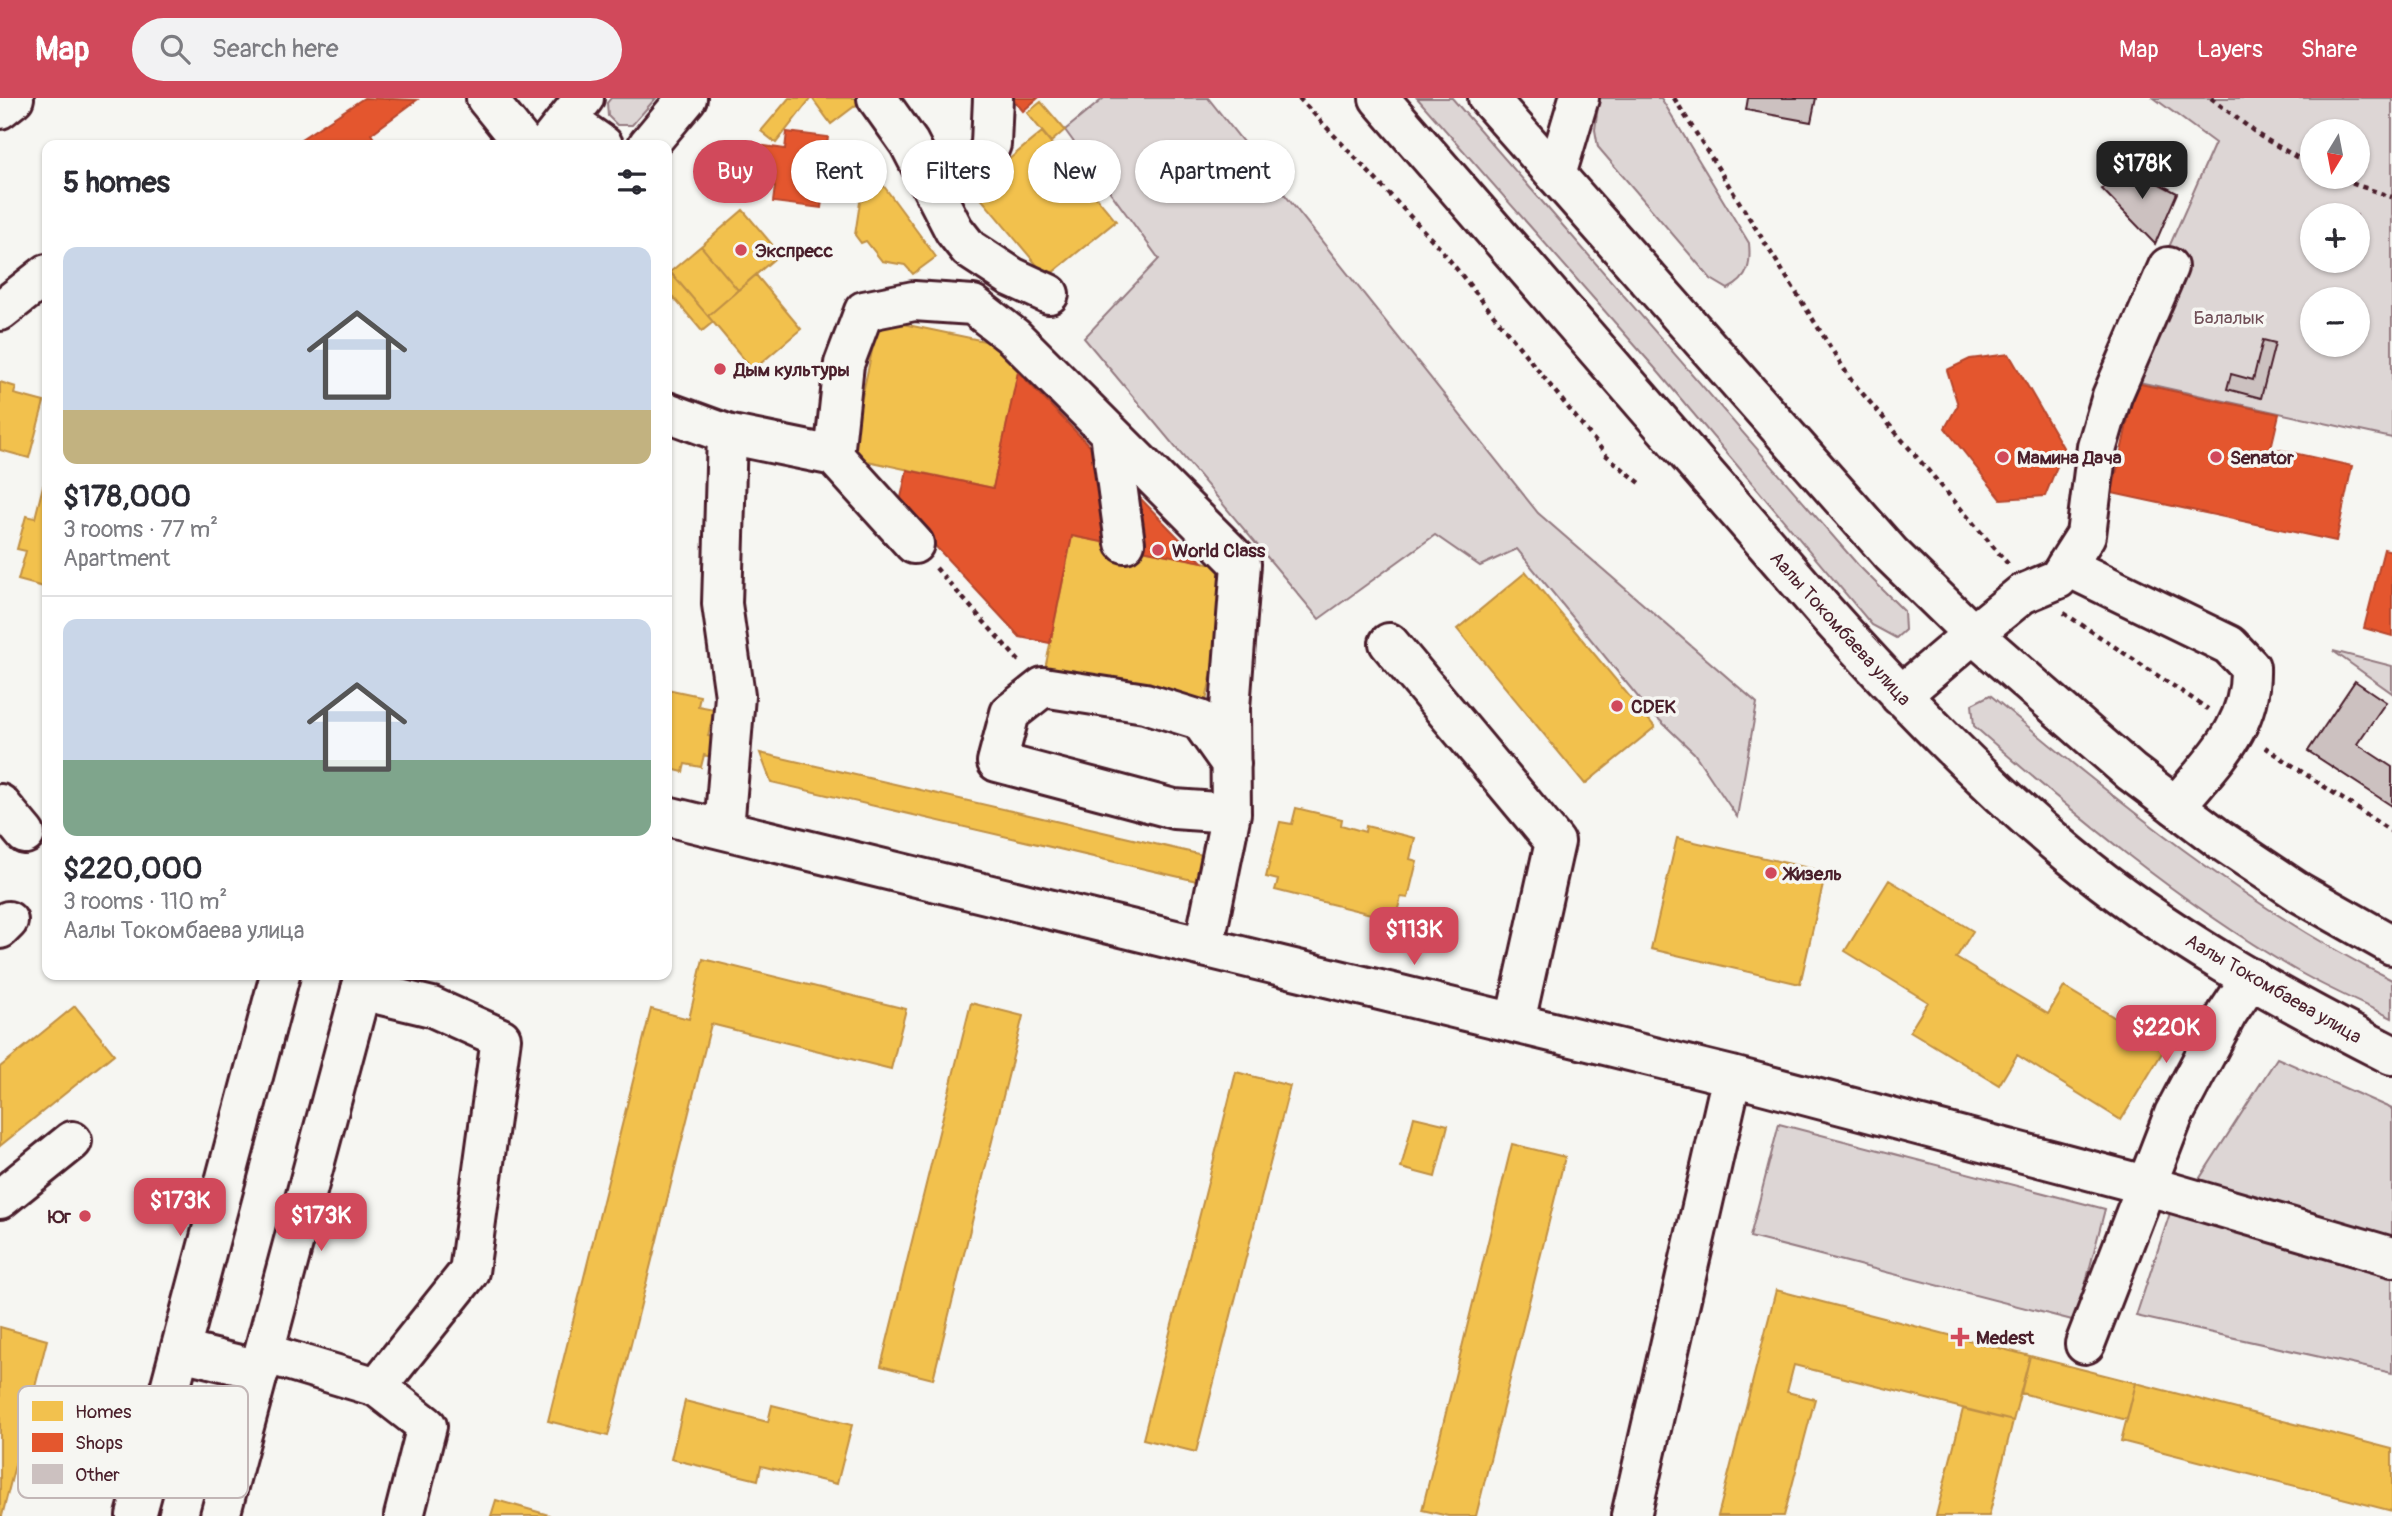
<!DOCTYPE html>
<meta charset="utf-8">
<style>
body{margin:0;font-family:Pangolin,sans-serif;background:#f2f2f3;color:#2b2b33;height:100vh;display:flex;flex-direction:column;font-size:26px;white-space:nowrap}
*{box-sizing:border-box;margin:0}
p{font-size:23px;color:#7c7c81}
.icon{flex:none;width:38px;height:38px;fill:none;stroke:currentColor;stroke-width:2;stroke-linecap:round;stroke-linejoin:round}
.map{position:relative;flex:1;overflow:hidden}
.panel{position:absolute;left:42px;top:42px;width:630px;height:840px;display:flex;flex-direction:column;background:#fff;border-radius:14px;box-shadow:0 2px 5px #0004}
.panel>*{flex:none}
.guide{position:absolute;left:693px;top:42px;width:665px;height:63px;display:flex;gap:14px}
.needle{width:46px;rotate:190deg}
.controls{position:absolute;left:2300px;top:21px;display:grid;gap:14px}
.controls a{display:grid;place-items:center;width:70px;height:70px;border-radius:50%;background:#fff;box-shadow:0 2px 5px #0004;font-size:35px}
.price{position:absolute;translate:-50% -60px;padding:0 16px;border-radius:14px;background:#d1495b;color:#fff;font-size:23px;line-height:46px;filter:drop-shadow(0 2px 4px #0008)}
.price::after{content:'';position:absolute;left:50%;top:42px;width:21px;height:16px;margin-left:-10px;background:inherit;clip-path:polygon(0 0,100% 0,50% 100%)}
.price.selected{background:#222;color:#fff}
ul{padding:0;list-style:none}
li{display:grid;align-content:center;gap:14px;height:371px;padding:0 21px}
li+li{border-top:2px solid #e1e1e2}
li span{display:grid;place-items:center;height:217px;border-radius:14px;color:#555}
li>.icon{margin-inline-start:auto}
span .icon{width:126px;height:126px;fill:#fffc;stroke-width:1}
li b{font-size:30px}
h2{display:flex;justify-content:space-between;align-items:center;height:84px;padding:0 21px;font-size:30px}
.chip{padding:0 24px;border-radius:32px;background:#fff;box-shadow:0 2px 5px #0004;font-size:24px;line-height:63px}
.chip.selected{background:#d1495b;color:#fff}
header{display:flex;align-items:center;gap:42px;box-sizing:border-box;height:98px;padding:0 35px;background:#d1495b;color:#fff}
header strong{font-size:33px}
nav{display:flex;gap:38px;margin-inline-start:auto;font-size:24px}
.search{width:490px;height:63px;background:#f2f2f3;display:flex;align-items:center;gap:18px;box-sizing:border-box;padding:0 24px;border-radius:38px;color:#7c7c81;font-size:26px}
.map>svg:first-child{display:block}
.green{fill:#ddd6d5;stroke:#947a80;stroke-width:2;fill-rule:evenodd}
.homes{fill:#f2c14e;stroke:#c09044;stroke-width:2}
.shops{fill:#e4572e;stroke:#b6462d;stroke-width:2}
.building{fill:#ccc1c0;stroke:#4a1f2b;stroke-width:2}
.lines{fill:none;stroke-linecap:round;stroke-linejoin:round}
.minor-casing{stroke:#4a1f2b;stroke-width:44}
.major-casing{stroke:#4a1f2b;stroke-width:44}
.path{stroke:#4a1f2b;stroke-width:4.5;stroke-dasharray:5 5;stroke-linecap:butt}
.minor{stroke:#f6f6f2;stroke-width:38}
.major{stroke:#f6f6f2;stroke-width:38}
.poi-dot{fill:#d1495b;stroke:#f6f6f2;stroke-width:2.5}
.labels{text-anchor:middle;stroke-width:7;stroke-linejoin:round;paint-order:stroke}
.poi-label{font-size:19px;font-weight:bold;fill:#4a1f2b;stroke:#f6f6f2;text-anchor:start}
.park-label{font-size:19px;fill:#6f4d56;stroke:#f6f6f2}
.street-label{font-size:19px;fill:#4a1f2b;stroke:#f6f6f2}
.key{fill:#f6f6f2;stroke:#c2b6b6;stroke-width:2}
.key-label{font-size:19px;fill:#4a1f2b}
</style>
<header>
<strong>Map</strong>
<div class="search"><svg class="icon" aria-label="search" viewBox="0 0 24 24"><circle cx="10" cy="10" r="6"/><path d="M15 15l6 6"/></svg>Search here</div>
<nav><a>Map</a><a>Layers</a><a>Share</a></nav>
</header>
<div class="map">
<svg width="2392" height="1418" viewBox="0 0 2392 1418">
<rect width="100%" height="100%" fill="#f6f6f2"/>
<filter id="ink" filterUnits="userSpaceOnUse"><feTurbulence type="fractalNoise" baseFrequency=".0143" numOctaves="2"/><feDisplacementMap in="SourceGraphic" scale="14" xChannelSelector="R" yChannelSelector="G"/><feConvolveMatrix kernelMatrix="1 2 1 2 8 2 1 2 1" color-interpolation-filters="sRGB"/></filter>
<g filter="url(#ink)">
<!-- green -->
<path class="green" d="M611,0H656L632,27H617L608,18L607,5Z
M1104,0H1208L1538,415L1757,605L1737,719L1694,655L1647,610L1517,451L1480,468L1435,437L1319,521L1084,240L1159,161L1065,32Z
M1417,0H1452L1858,467L1904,513L1905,532L1896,540L1872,527L1654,269Z
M1599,0H1661L1749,145C1751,166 1749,181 1728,191L1711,181L1598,49L1595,32Z
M2154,0H2392V340L2112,278L2215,45ZM2312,33H2357V79H2312ZM2312,117H2357V163H2312ZM2312,201H2357V247H2312Z
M2333,553L2392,568V595Z
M1990,597C2115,701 2246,810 2392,882V920C2359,904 2324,889 2292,870C2178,803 2073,715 1974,628L1972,606Z
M2277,960L2392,1011V1146L2191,1094Z
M1779,1026L2105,1111L2076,1223L1750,1139Z
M2170,1115L2392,1180V1275L2136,1218Z"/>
<!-- homes -->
<path class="homes" d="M789,0H811L776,45L761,33Z
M812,0H857L860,4L831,26Z
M1041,4L1065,32L1051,44L1027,15Z
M1042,34L1116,123L1047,179L973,91Z
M883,87L936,159L913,176L905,167L882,163L866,143L861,145L855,137L860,104Z
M743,112L780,156L738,192L701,148Z
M701,148L738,192L708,218L670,174Z
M667,170L713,224L702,233L667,192Z
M756,177L801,231L753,272L708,218Z
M879,221L1023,251L993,390L849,359Z
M0,284L16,289L14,296L44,304L29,360L0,352Z
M43,388L47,389V490L18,482L26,453L17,451L26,418L35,420Z
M1072,438L1233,470L1205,608L1044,576Z
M1526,474L1655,629L1585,686L1457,531Z
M667,591L700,598L698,608L714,611L708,638L716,640L711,659L704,657L701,669L685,666L683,674L667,670Z
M760,655L1207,758L1201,784L771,684Z
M1296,710L1342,721L1341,727L1365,734L1366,728L1415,740L1410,761L1417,763L1408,800L1401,799L1395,822L1275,792L1278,782L1266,779L1280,724L1292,726Z
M1677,740L1826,774L1800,886L1651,851Z
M1889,782L1973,833L1956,860L2048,916L2064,889L2165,950L2121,1022L2017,957L1999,987L1910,933L1928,904L1845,853Z
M703,861L906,911L891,971L711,926L608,1338L548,1323L651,911L689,921Z
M971,905L1023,918L933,1281L881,1268Z
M75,908L114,956L0,1048V969Z
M1236,974L1290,988L1196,1354L1143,1341Z
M1414,1019L1448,1027L1435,1079L1401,1070Z
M1512,1046L1565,1059L1476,1418H1448L1422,1412Z
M1776,1192L2030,1258L2013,1323L1794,1267L1787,1294L1815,1301L1784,1418H1718Z
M0,1229L47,1242L2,1418H0Z
M2030,1258L2136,1285L2127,1322L2021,1295Z
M2136,1285L2392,1351V1413L2121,1343Z
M685,1303L768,1324L772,1307L852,1327L837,1386L761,1368L758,1382L671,1361Z
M1963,1311L2013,1323L1989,1418H1936Z
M496,1402L549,1417V1418H491Z"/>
<!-- shops -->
<path class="shops" d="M364,0L417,2L371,36L378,47H300L301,41Z
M1012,0H1038L1023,13Z
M787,34L828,39L826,54L859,58L853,99L823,95L821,110L773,104L775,89L759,87L764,48L785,51Z
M2009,256L2064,351L2045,398L2001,401L1945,330L1958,307L1947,272L1970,261Z
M1018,274L1202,464L1072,438L1050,545L1020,539L899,409L907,372L993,390Z
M2136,285L2279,316L2271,350L2352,368L2336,443L2112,395Z
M2384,451L2392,453V538L2364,530Z"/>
<!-- building -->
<path class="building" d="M1748,0H1816L1811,24L1746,12Z
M2129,70L2177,95L2155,146L2102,91Z
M2263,242L2275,245L2261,300L2227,291L2231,276L2253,282Z
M2355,583L2386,604L2357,646L2392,669V708L2308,653Z"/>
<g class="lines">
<defs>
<path id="minor" d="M486,0L524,47
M877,0L909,45L954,132L969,151L1012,179L1049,196
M0,11L14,0
M979,77L991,46L993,0
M1556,77L1579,0
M0,213L47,176
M667,314L727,336L722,506L735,598L724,731
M1110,335L1125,445
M727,336L834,358L844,266L864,213L914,203L973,207L1014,239L1241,466L1230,610L1231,715L1204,848
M834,358L914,446
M2066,468L2229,547L2250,569C2252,630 2212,663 2176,708
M1973,536L2022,496L2058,481L2086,437L2097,349L2112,298L2168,169
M1389,545L1555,744L1515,924
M1231,666L1200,622L1145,605L1043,589L1010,615L997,664L1174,711L1231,715
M0,706L25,736
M667,718L1732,978L2145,1087L2392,1159
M0,831L8,823
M0,1101L72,1043
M2085,1246L2174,1016L2227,916L2251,880
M264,1255L377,1289L469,1174L501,940L432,909L361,892
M377,1289L427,1328L404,1418
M1631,1418L1732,978"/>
<path id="major" d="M1379,0L1825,514C1902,600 1980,682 2069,756C2165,837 2280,900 2392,957
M1488,0L1891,456L1973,536L2131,674L2219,741L2300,795L2392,847
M567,22L603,47
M547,47L584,0
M648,47L687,0
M1900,598L1973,536
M181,1253L260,1272
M136,1418L280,877
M220,1418L365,877"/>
</defs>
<!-- minor casing -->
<use href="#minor" class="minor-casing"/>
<!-- major casing -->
<use href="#major" class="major-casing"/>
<!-- path -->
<path class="path" d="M1299,0L1439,149L1607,358L1640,385
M1674,0L1851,282L2008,466
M2211,0L2260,38L2312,68
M2333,79L2392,99
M936,470L1019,563
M2064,515L2208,611
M2265,649L2392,734"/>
<!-- minor -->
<use href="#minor" class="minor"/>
<!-- major -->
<use href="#major" class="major"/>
</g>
</g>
<!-- markers -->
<g class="poi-dot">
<circle cx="741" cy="152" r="7"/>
<circle cx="720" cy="271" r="7"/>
<circle cx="2003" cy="359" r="7"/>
<circle cx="2216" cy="359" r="7"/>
<circle cx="1158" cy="452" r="7"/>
<circle cx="1617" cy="608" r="7"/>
<circle cx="1771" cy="775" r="7"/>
<circle cx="85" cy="1118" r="7"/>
<path d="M1956.5 1228.5h7v7h7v7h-7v7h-7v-7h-7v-7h7z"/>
</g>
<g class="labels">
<!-- poi labels -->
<g class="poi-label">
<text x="755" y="159">Экспресс</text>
<text x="734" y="278">Дым культуры</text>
<text x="2017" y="366">Мамина Дача</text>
<text x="2230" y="366">Senator</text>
<text x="1172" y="459">World Class</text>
<text x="1631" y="615">CDEK</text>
<text x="1785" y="782">Жизель</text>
<text x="71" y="1125" text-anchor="end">Юг</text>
<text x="1976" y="1246">Medest</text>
</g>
<!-- park labels -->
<g class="park-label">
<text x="2229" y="226">Балалык</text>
</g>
<!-- street labels -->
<g class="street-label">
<text transform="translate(1841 530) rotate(48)" y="7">Аалы Токомбаева улица</text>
<text transform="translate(2274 890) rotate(30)" y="7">Аалы Токомбаева улица</text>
</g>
</g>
<!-- legend -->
<rect x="18" y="1288" width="230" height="112" rx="10" class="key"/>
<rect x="32" y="1303" width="31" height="20" fill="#f2c14e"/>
<rect x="32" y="1335" width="31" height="19" fill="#e4572e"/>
<rect x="32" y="1366" width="31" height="20" fill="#ccc1c0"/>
<g class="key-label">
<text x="75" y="1320">Homes</text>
<text x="75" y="1351">Shops</text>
<text x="75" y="1383">Other</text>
</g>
</svg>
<div class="controls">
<a><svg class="needle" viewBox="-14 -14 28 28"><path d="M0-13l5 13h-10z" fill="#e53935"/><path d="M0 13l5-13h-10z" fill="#7c7c81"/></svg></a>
<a>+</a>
<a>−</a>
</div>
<b class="price selected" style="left:2142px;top:103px">$178K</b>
<b class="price" style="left:1414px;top:869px">$113K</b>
<b class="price" style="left:2166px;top:967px">$220K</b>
<b class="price" style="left:180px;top:1140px">$173K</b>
<b class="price" style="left:321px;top:1155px">$173K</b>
<div class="guide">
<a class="chip selected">Buy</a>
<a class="chip">Rent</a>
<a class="chip">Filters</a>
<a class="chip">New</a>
<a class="chip">Apartment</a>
</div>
<section class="panel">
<h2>5 homes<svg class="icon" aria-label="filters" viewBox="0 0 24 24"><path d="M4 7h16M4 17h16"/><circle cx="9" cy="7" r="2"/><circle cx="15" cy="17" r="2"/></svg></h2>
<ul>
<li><span style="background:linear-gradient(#c9d6e8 75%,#c2b280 0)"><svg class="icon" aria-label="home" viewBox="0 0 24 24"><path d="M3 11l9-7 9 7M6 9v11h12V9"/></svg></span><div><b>$178,000</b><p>3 rooms · 77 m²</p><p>Apartment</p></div></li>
<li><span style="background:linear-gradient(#c9d6e8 65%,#7fa58c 0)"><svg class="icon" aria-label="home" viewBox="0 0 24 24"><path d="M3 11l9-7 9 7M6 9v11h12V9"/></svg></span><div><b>$220,000</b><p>3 rooms · 110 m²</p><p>Аалы Токомбаева улица</p></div></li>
</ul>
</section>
</div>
